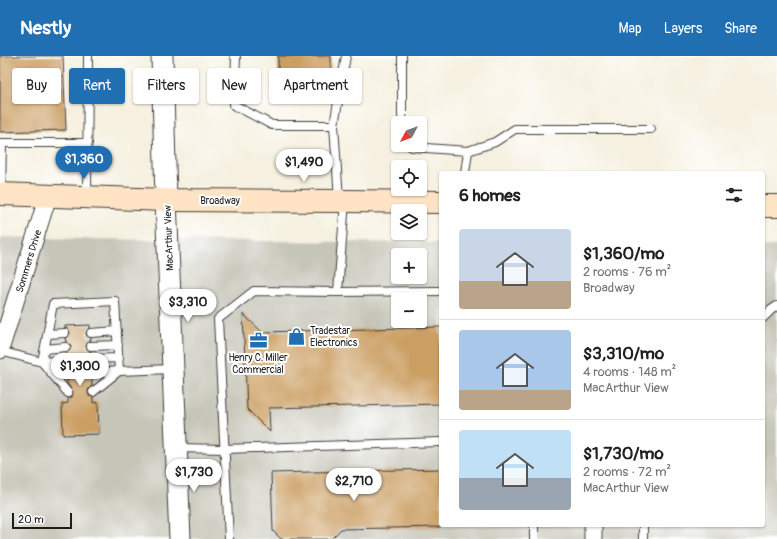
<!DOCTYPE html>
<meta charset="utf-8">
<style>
body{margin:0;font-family:Pangolin,sans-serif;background:#f6f6f6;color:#202124;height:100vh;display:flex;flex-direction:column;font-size:15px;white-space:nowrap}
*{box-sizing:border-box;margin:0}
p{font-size:13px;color:#757577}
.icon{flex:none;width:22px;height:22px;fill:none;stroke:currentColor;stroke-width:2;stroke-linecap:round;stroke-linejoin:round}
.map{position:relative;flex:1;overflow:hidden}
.sheet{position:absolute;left:439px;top:115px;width:326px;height:356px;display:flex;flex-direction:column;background:#fff;border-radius:4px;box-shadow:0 1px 3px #0004}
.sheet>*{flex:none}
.hud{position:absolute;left:12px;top:12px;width:367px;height:36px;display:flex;gap:8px}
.needle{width:26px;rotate:229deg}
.buttons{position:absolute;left:391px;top:60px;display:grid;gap:8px}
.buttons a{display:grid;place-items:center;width:36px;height:36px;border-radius:4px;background:#fff;box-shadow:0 1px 3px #0004;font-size:20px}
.scale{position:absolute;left:12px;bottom:10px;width:60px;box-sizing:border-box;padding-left:4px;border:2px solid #1c1c1c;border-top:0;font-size:11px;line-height:14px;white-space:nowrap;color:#1c1c1c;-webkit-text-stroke:3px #fff;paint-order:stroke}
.price{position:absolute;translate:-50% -34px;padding:0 9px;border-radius:14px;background:#fff;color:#222;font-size:13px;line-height:26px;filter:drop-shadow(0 1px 2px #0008)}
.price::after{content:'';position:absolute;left:50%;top:24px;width:12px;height:9px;margin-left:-6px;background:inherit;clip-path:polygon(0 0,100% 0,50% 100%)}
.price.selected{background:#1f6fb2;color:#fff}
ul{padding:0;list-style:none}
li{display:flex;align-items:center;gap:12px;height:100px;padding:0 20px}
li+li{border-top:1px solid #e0e0e0}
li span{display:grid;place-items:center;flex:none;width:112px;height:80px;border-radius:4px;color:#555}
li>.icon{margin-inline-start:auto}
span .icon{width:48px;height:48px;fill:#fffc;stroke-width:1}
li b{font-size:17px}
h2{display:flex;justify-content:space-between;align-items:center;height:48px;padding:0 20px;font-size:17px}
.pill{padding:0 14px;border-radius:4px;background:#fff;box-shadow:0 1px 3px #0004;font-size:14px;line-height:36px}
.pill.selected{background:#1f6fb2;color:#fff}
header{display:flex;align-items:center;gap:24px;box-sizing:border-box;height:56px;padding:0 20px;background:#1f6fb2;color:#fff}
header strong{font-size:19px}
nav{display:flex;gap:22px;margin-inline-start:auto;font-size:14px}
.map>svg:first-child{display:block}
.industrial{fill:#c5c5b8;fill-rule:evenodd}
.building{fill:#cb9e62}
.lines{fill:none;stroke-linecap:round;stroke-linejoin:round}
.service-casing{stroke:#3d3c39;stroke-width:10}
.minor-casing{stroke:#3d3c39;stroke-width:19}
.tertiary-casing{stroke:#3d3c39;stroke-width:23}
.secondary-casing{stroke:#3d3c39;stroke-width:24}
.service{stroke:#fff;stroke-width:8}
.minor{stroke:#fff;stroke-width:17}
.tertiary{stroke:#fff;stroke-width:21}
.secondary{stroke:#fee4c5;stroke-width:22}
.labels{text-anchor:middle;stroke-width:4;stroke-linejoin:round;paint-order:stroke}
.street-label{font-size:10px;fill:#1c1c1c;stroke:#fff}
.poi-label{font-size:10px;fill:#1c1c1c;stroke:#fff;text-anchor:start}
</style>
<header>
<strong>Nestly</strong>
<nav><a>Map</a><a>Layers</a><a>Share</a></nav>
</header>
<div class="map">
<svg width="777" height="483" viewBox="0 0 777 483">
<rect width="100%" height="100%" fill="#fff"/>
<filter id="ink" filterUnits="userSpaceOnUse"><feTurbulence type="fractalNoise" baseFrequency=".025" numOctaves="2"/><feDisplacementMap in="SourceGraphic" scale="8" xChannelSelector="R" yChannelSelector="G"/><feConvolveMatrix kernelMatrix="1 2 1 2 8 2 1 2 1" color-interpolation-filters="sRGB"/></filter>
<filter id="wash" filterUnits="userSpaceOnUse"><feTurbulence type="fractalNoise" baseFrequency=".012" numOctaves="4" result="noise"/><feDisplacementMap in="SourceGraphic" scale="16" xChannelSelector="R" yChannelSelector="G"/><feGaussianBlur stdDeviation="0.9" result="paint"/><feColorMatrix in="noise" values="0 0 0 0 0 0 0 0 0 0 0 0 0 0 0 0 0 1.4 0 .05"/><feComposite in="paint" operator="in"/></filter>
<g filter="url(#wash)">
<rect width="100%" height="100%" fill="#f5f0df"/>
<!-- industrial -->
<path class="industrial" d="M0,181L82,183L441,187V469H763V190H777V483H0ZM398,199H420V221H398ZM398,243H420V265H398Z"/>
<g id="blocks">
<!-- building -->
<path class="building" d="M0,0H63L66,74L0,76Z
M278,0H331V34H278Z
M243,258L262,276L441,271V348L269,352L270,376L247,353Z
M90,269V272L88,273L86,277L87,280L91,282V284L88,286L86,290L87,293L91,296V297L88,299L86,303V306L88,308H92V311L89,313L87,317L88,320L92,322V329L88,334V336L89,340L93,341V347L98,346L99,378L63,379L62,348L68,347V342L72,341L73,336L67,327V325L70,323L72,319L71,316L67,314L66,309L69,308L71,304L70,301L66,299V297L69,295L71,291L70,288L66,286L65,282L68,281L70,277L69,274L65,272V270Z
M441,413V471L341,473L331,483H281L273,475L271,417Z"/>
</g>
</g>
<g filter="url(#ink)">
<use href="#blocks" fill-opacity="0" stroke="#3d3c39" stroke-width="1"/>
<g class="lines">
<defs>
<path id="service" d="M234,0L236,1L234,49L272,69H334L339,144
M402,0V59L403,67
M334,69L346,0
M0,87H88
M409,89L412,91L468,95
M465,117L468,95L495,86L515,73H651
M1,136L2,87
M87,141L88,0
M338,236L441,235
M763,262L771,254L777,250
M91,277L117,275
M47,278L65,277
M91,290L118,289
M45,293L66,291
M0,295L42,306L53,248L115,245L119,315L172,313
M91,303L119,302
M42,306L68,337
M42,306L66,304
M92,317L119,315
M54,320L67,319
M93,336L119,315
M177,392L224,393L441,386
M534,469V483
M643,469V483
M229,483L218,263L254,235L338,236L345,145"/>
<path id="minor" d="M0,294L48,140
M593,483V469"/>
<path id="tertiary" d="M162,0L166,144L180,483"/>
<path id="secondary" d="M0,138L166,144L345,145L441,146
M763,150H777"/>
</defs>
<!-- service casing -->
<use href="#service" class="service-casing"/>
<!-- minor casing -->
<use href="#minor" class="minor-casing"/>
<!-- tertiary casing -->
<use href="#tertiary" class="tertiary-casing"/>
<!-- secondary casing -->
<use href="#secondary" class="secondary-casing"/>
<!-- service -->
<use href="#service" class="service"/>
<!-- minor -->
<use href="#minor" class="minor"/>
<!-- tertiary -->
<use href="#tertiary" class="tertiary"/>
<!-- secondary -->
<use href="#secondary" class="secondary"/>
</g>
</g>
<!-- icons -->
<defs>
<symbol id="shop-bare" viewBox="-9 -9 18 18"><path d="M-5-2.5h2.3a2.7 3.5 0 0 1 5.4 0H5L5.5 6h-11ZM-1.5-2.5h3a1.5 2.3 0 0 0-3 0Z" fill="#1f6fb2" stroke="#fff" stroke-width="2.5" paint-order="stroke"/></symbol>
<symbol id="office-bare" viewBox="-9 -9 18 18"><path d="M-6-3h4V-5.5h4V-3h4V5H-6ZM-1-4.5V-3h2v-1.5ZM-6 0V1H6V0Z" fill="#1f6fb2" stroke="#fff" stroke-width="2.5" paint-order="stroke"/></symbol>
</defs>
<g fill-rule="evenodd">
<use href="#shop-bare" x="284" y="268" width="25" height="25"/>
<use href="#office-bare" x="246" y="272" width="25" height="25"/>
</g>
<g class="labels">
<!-- street labels -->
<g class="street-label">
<text x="220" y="148">Broadway</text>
<text transform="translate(168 182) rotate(-92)" y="4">MacArthur View</text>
<text transform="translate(28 205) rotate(-73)" y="4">Sommers Drive</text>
</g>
<!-- poi labels -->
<g class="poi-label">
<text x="310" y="278">Tradestar<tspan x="310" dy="12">Electronics</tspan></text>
<text x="258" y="305" text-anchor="middle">Henry C. Miller<tspan x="258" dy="12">Commercial</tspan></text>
</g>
</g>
</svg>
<div class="buttons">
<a><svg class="needle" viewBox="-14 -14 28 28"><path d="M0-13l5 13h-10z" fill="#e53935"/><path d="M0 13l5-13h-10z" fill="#757577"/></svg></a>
<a><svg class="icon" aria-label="locate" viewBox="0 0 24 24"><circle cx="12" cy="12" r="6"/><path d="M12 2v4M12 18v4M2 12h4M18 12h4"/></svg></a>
<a><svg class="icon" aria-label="layers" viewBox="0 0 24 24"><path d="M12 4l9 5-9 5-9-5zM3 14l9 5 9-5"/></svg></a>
<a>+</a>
<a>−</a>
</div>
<div class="scale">20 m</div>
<b class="price selected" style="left:84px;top:124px">$1,360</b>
<b class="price" style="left:304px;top:127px">$1,490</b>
<b class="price" style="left:188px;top:267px">$3,310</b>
<b class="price" style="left:80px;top:331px">$1,300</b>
<b class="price" style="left:194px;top:437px">$1,730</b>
<b class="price" style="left:354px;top:446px">$2,710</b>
<div class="hud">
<a class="pill">Buy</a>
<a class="pill selected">Rent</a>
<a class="pill">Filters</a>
<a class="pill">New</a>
<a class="pill">Apartment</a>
</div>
<section class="sheet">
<h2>6 homes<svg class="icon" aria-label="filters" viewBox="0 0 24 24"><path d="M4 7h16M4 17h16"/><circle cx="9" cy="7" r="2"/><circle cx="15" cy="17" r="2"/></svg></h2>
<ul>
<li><span style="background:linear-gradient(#c9d6e8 65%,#b9a48a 0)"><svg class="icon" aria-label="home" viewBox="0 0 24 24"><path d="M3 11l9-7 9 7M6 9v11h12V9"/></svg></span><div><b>$1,360/mo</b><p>2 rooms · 76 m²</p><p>Broadway</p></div></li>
<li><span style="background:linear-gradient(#a9c7e8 75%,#b9a48a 0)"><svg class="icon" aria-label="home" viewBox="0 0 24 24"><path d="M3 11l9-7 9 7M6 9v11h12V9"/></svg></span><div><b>$3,310/mo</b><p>4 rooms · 148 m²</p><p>MacArthur View</p></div></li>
<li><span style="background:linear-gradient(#bfe0f5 60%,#9aa5b1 0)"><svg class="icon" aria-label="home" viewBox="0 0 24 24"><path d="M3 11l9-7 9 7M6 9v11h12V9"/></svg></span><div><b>$1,730/mo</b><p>2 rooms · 72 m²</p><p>MacArthur View</p></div></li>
</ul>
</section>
</div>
